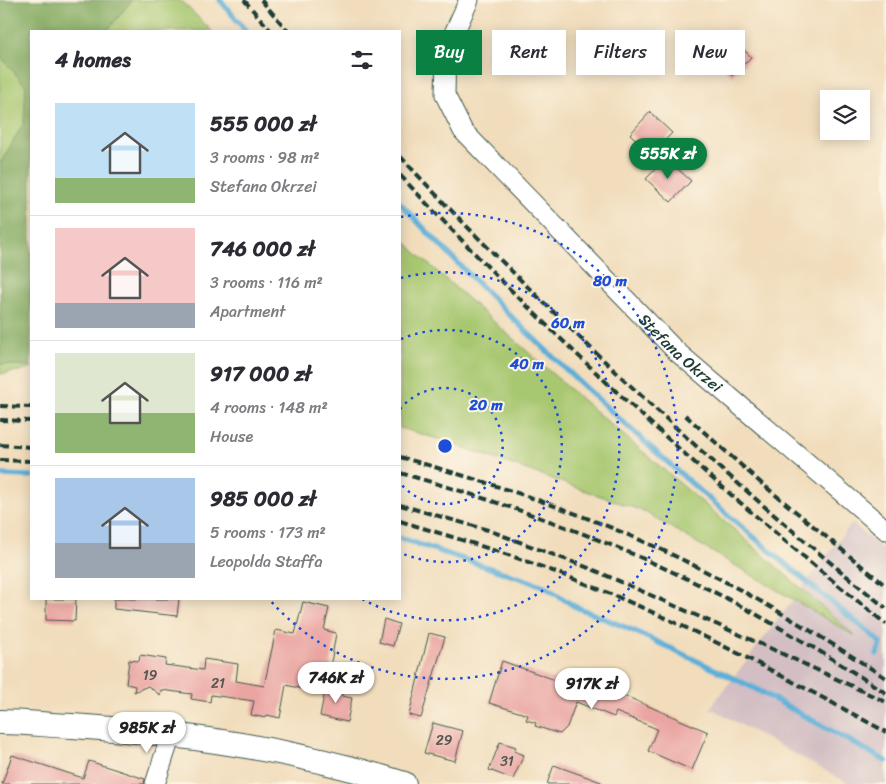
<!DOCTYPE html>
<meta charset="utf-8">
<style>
body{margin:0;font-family:Sriracha,sans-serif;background:#f7f7f7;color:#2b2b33;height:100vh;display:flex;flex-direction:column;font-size:19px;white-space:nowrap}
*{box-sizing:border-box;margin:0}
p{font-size:16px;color:#7c7c81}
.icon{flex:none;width:28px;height:28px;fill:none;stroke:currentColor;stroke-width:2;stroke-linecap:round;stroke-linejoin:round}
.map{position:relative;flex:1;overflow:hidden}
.panel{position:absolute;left:30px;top:30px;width:371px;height:570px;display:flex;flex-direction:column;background:#fff;border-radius:0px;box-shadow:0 2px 12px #0003}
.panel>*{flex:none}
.banner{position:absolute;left:416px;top:30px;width:394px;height:45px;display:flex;gap:10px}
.controls{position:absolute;left:820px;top:90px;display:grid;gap:10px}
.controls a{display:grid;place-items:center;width:50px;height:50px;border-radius:0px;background:#fff;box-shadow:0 2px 12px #0003;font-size:25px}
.price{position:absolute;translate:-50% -42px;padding:0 11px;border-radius:18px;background:#fff;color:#222;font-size:16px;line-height:32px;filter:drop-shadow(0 1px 2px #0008)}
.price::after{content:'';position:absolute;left:50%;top:30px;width:15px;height:11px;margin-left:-8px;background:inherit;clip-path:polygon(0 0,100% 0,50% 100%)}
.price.on{background:#0b8043;color:#fff}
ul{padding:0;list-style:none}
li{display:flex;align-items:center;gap:15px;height:125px;padding:0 25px}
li+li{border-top:1px solid #e1e1e2}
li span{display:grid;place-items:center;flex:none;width:140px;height:100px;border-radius:0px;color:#555}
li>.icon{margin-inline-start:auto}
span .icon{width:60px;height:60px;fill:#fffc;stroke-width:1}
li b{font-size:21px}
h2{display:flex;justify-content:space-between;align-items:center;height:60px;padding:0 25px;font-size:21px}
.pill{padding:0 18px;border-radius:0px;background:#fff;box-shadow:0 2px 12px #0003;font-size:18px;line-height:45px}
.pill.on{background:#0b8043;color:#fff}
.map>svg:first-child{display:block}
.industrial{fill:#d2bec3}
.green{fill:#a7c770;stroke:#638252}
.forest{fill:#85ac62;stroke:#52744b}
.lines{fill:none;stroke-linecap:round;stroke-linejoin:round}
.stream{stroke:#5cafd8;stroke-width:5.5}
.building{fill:#eaa5a2}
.minor-casing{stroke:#3e5548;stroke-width:21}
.tertiary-casing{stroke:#3e5548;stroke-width:26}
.minor{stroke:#fff;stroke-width:19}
.tertiary{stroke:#fff;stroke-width:24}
.rail{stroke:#1f3d34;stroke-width:4;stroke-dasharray:8 4;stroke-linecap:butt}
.ring{fill:none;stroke:#1d4ed8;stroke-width:2.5;stroke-dasharray:2.5 5}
.labels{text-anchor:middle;stroke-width:4;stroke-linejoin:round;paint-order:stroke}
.number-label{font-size:14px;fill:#525750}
.street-label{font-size:16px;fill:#1f3d34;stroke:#fcf5e5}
.centre{fill:#1d4ed8;stroke:#fcf5e5;stroke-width:2.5}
.ring-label{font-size:15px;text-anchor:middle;font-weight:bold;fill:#1d4ed8;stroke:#fcf5e5;stroke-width:4;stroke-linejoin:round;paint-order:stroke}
</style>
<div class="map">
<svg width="886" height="784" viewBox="0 0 886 784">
<rect width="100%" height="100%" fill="#fcf5e5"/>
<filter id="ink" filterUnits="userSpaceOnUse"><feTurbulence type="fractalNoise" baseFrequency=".02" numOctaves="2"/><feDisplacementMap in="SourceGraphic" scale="10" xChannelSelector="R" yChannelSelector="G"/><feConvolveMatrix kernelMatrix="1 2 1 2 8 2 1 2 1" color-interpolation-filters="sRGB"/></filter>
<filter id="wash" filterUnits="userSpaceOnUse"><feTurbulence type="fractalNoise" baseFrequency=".0096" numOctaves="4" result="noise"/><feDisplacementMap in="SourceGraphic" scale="20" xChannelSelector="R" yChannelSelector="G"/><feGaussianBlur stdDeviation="1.12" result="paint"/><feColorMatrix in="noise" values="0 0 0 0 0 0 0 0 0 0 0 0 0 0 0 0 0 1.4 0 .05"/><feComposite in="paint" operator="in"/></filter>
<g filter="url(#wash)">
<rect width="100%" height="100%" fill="#f1ddbc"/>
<!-- industrial -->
<path class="industrial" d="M852,523L886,552V784H850L710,708Z"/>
<!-- green -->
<path class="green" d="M132,0H180L212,31H107Z
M0,56L26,86L24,123L0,164Z
M400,235L414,251L581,399L736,531L855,636L643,511L445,441L400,428Z
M0,364L31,366V369L0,374Z"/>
<!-- forest -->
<path class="forest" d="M0,0H132L107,31H31V366L0,364V164L24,123L26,86L0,56Z"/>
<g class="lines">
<!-- stream -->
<path class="stream" d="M220,0L246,31
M400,203C547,360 709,504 876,638L881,644L877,654
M0,475L31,476
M400,538L544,586L574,606L632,630L754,688L886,761"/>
</g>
<g id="blocks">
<!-- building -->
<path class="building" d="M740,46L751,57L732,76L721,65Z
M650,112L672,133L652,154L630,134Z
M666,158L691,181L671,202L646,179Z
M46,599H76L75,621L46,620Z
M114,599H179L177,616L114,609Z
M303,602L329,608L324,630L336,633L332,657L324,694L286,685L280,718L267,715L266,718L251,715L254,701L211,695L210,702L191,699L192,694L161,690L160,695L148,686L134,692L135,686L126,684L129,660L139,661L140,655L166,659L165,665L203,670L204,659L238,664L236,681L264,686L276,630L295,634Z
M384,619L399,624L393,646L379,642Z
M429,633L445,637L421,718L409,715Z
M502,661L561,682L564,674L623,695L708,732L692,770L648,751L657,729L616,712L614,717L576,702L567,727L560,734L535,726L536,723L526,720L528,715L489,703Z
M326,685L343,688L342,696L352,698L347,722L320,716Z
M433,723L463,731L455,761L424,753Z
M500,742L516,747L514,751L524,755L513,779L489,770Z
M12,755L83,778L89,761L145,779L144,784H2Z
M554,765L601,782V784H547Z"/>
</g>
</g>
<g filter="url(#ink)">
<use href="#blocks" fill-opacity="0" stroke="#3e5548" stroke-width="1"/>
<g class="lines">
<defs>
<g id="minor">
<path id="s1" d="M469,0L446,51L445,95L463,131L676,351L886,530"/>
<path d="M155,784L171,735"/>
</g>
<path id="tertiary" d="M0,722C24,722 48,725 72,726C184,733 298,750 404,784"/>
</defs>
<!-- minor casing -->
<use href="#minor" class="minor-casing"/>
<!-- tertiary casing -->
<use href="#tertiary" class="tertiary-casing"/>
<!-- minor -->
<use href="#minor" class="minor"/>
<!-- tertiary -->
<use href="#tertiary" class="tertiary"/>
<!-- rail -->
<path class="rail" d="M244,0L271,31
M261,0L288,31
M400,156C453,214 510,270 567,325C669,424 775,519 886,608
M400,175C550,337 714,486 886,624
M0,406L31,407
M685,415L761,483L886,586
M0,420L31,421
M0,445L31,447
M400,457C502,486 603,519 697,567C762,600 825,639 886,678
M0,460L31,461
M400,473C517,506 632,548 739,605C789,632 838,662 886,693
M400,505L488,530L594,570L772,649L886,702
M400,521C459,539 519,557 576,580C684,622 785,677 886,732"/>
</g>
</g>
<!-- distance rings -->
<g class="ring">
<path d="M400 409A58 58 0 1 1 400 483"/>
<path d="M401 339A116 116 0 1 1 401 553"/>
<path d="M401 278A174 174 0 1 1 362 599"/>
<path d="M401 217A233 233 0 1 1 269 599"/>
</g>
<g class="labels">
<!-- number labels -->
<g class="number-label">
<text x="150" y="680">19</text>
<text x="218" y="688">21</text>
<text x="444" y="745">29</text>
<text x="507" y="766">31</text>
</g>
<!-- street labels -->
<g class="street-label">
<text dy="6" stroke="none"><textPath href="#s1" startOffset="451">Stefana Okrzei</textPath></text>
</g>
</g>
<circle cx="445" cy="446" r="8" class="centre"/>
<g class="ring-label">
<text x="610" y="286">80 m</text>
<text x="568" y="328">60 m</text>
<text x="527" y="369">40 m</text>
<text x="486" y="410">20 m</text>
</g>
</svg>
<div class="controls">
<a><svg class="icon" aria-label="layers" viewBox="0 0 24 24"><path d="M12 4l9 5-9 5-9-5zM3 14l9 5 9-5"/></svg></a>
</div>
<b class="price on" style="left:668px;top:180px">555K zł</b>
<b class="price" style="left:336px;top:704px">746K zł</b>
<b class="price" style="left:592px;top:710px">917K zł</b>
<b class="price" style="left:147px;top:754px">985K zł</b>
<div class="banner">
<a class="pill on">Buy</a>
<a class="pill">Rent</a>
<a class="pill">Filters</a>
<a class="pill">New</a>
</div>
<section class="panel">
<h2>4 homes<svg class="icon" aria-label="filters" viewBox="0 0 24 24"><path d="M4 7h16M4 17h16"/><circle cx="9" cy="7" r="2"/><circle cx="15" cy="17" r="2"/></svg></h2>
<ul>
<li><span style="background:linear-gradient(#bfe0f5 75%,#8fb573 0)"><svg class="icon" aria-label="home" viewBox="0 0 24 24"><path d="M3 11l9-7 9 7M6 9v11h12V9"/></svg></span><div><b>555 000 zł</b><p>3 rooms · 98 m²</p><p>Stefana Okrzei</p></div></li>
<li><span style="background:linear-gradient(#f6c9c9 75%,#9aa5b1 0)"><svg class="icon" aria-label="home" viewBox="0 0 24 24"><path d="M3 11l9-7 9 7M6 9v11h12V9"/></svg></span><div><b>746 000 zł</b><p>3 rooms · 116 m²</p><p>Apartment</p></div></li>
<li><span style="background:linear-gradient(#dfe7d0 60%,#8fb573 0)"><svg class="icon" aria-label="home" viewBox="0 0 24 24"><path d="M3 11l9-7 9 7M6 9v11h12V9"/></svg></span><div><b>917 000 zł</b><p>4 rooms · 148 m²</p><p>House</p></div></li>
<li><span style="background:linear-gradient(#a9c7e8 65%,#9aa5b1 0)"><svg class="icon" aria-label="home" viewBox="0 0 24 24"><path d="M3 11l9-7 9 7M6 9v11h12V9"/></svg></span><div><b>985 000 zł</b><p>5 rooms · 173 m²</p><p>Leopolda Staffa</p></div></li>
</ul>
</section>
</div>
